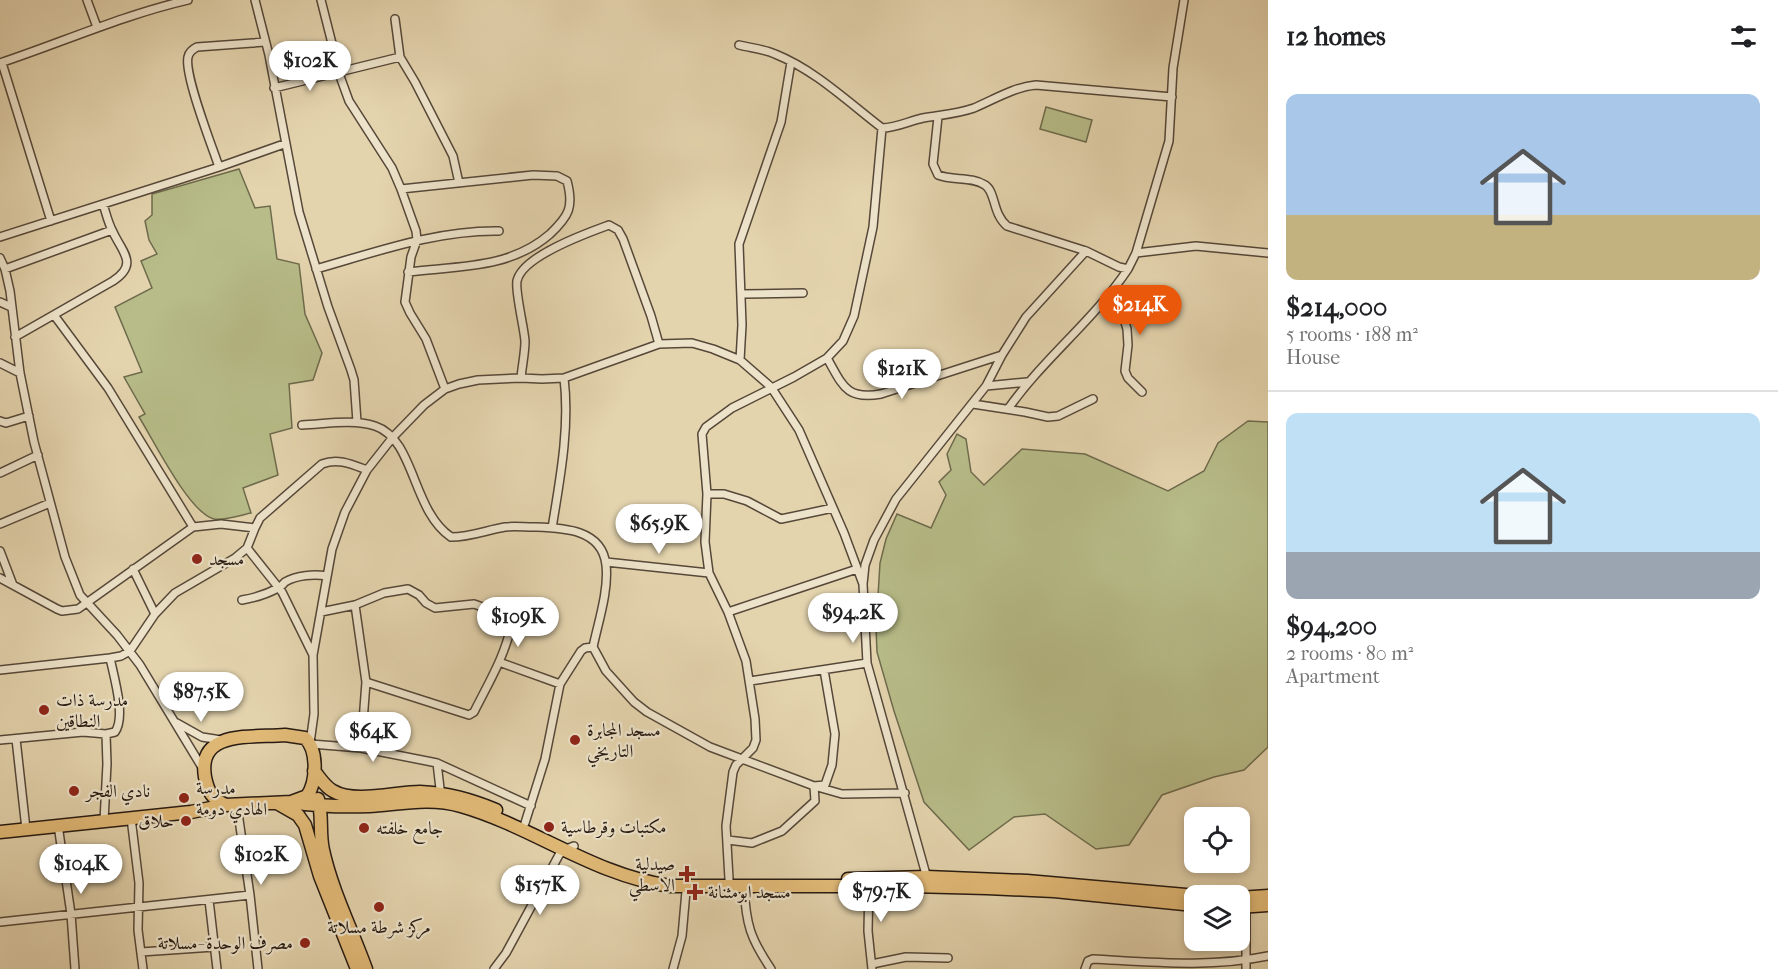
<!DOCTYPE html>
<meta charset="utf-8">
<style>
body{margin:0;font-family:"IM FELL French Canon",Amiri,serif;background:#f2f2f2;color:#202124;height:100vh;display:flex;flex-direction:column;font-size:22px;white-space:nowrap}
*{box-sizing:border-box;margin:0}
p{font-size:20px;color:#757577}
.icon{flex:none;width:33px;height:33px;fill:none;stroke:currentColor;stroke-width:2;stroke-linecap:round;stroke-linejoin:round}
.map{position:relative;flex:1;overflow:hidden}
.panel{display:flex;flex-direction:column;background:#fff;width:510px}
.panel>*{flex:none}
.tools{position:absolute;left:1184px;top:807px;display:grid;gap:12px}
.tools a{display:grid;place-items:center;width:66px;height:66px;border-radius:12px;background:#fff;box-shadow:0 3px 9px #0003;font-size:30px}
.price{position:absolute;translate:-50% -51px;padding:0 14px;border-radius:21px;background:#fff;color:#222;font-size:20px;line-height:39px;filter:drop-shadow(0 2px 3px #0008)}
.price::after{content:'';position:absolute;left:50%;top:36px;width:18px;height:14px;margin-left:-9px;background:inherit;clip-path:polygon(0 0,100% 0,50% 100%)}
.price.on{background:#ea580c;color:#fff}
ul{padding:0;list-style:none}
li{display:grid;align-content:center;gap:12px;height:318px;padding:0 18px}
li+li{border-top:2px solid #e0e0e0}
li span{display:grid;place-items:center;height:186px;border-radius:12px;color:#555}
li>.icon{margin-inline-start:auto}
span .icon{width:108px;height:108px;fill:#fffc;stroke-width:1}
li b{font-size:26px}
h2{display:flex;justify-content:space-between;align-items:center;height:72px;padding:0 18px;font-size:26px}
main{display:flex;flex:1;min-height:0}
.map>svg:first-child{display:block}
.green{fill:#b7bc88;stroke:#6e6b4d;stroke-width:1.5}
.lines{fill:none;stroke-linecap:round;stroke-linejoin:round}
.minor-casing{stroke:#564839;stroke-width:10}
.trunk-casing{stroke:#261a12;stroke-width:15}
.minor{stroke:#ede3ca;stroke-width:7}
.trunk{stroke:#e2ba77;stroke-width:12}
.poi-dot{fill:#8f2418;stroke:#ede3ca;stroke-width:2}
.labels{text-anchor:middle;stroke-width:4.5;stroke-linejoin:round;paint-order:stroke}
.poi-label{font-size:18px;fill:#261a12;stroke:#ede3ca;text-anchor:start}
</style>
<main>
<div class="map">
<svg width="1268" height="969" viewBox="0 0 1268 969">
<rect width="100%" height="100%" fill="#e4d4ae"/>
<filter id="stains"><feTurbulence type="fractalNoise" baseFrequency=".00333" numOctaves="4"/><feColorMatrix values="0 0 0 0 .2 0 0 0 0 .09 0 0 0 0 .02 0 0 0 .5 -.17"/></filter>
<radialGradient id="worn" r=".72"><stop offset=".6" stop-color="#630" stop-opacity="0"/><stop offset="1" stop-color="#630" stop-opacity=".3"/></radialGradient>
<!-- green -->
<path class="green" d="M1046,107L1092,120L1086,142L1040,129Z
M239,169L255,208L270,206L277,259L299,264L305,314L322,353L313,380L289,384L292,428L270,434L278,475L243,488L251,513C241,515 224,521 214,519C189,513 153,439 139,417L145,414L124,377L142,372L115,307L152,288L141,261L157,254L149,240L145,221L152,215V194Z
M1248,421L1268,422V747L1244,770L1214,777L1162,795L1129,845L1096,849L1045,814L1014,817L969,850L924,802L894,711L877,652L876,628L880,563L886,539L897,514L931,528L946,495L939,482L951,470L947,454L957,434L966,439L971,472L984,485L1022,449L1085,454L1168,491L1204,471L1218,443Z"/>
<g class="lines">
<defs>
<path id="minor" d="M87,0L97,27
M255,0L269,55L299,212L328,307L351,370L354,380L357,422
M321,0L341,79L349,101L392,168L401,189L416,231L417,240L411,257L405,302L410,313L426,339L445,389
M395,19L400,57L415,82L453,156L459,183
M739,45C751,48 764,49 775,54C815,70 848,102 882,128C896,128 909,121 923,118C940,115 957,114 974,108C995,99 1014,87 1036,85L1172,97
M0,63C63,42 123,15 188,0
M2,63L51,221
M274,88L400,57
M938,117L933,164L938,175C953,181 971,176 985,185C996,192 992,213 1007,226L1086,251L1119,267L1128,269L1136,253L1169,141L1173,68L1184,0
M219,167C212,146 184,75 188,57C189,52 193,49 197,47L265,42
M401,189L533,175L557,176L567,181C574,207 569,216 550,234C510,269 458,266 408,272
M0,237L219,167L284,144
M1136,253L1196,246L1268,253
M0,258L5,269L10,291L20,373L34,442L65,557L80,595L117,635L140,665L203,769
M5,269L112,230
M316,269C376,252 436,230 499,231
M1115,289L1127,329L1128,345L1125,371L1128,378L1142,392
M742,294L803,293
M0,302L11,307
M54,315L108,388L193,527
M15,337L113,281C139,264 122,252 113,232C108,223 106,213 103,204
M827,358C843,386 846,400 881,394L1002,355
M740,360L742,325L739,244L781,122L791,62
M0,363L20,373
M521,378C522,366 525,353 525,341C524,327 515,292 517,281C522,256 587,233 609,225L618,230L623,239L651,316L659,344
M986,386L1027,382
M973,404L1025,412L1048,417L1058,416L1093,399
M1008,409C1044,358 1094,320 1128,269
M0,421L6,423L29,416
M302,425C326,424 353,419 375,426C415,439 412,511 451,537C470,537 487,530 505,527C514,526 524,527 533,527C561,528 602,528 606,565C609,590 598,623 593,647L606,671L634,702L647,712L710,747L814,786L842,794L905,793
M0,473L38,455
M707,494H724L747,501L781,519L833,508
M0,524L50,503
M552,528C560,479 570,427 564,378
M247,548L282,592L313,655
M0,551L13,585
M606,562L709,573
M133,569L155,614
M0,578L57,609L62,611L78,609L193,527L221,524L255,528L260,518L322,464C338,458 351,464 367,470
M242,600C254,598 267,594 278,588C281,587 283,584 285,582C297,575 314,574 327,576
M355,605L366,682L361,748
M321,612L355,605L384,593L408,589L419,595L426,603L435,608L474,604L488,609L511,626C505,656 488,684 474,712L469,715L366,682
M728,612L857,569
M499,662L560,684
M0,670L110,658L121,656L130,651L155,614L175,593L235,558L247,548L255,528
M750,681L867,663
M177,723L202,737L221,740
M16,739L26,829
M0,740L83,732L106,734L115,732C126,717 114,677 110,658
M310,743L314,714L313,655L332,549L345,512L367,470L393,437L424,405L445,389L459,384L478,380L521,378L542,379L564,378L659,344L692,343L713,349L740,360L771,387L799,430L844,533L863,584
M311,744L361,748L437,763L531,806
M437,763L441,797
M237,806L250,895L258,969
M131,818L139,883L138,930L143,969
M104,821L107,764L106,734
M525,823L545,759L560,684L581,651L585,648L593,647
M58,825L71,914L75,969
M728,840L752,843L782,831L815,801L814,786L825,785L832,765L835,734L824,670
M927,878L867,663L863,584L865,565L874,540L896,499L986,386L1002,355L1026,317L1086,251
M729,879L726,826L733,772L736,765L753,748L756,740L755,719L746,661L728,612L709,573L705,542L707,494L702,434L706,427L732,408L794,377L827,358L843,341L854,316L873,227L882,128
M869,885L868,931L872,969
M744,887C746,924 750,938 771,969
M209,900L217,969
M1246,906V969
M0,922L250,895
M141,952L214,947
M872,964L906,957L948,958
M494,969L506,953L559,855L564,850L574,846
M673,969L682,936L687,880
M1085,969L1088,961L1093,959C1151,962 1211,968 1268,956"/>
<path id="trunk" d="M285,735L305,738C318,750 317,782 307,796L291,802L226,805C212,799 208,792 205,777C197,729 253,738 285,735Z
M314,771C320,778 325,787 333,791C354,804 396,792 420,792C448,793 471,800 496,810
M318,799C323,815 319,833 323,850C332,891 352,930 366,969
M291,802C317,806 343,807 369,806C400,804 430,797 461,806C534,827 593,875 670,886H910L987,888L1054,891L1194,905
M277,803L298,815L305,825L320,876L357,969
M0,832L191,812L226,805
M848,879L927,877L1027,881L1197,896
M1239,898L1268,896
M1239,907L1268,905"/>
</defs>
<!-- minor casing -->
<use href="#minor" class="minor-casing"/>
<!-- trunk casing -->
<use href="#trunk" class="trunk-casing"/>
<!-- minor -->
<use href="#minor" class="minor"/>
<!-- trunk -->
<use href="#trunk" class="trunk"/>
</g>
<!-- markers -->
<g class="poi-dot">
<circle cx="197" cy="559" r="6"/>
<circle cx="44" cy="710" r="6"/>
<circle cx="575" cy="740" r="6"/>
<circle cx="74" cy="791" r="6"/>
<circle cx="184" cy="798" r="6"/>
<circle cx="186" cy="821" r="6"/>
<circle cx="549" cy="827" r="6"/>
<circle cx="364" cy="828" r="6"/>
<path d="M684 865h6v6h6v6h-6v6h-6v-6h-6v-6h6z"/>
<path d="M692 883h6v6h6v6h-6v6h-6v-6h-6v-6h6z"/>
<circle cx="379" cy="907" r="6"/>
<circle cx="305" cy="943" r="6"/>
</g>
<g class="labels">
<!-- poi labels -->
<g class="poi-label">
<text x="209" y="565">مسجد</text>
<text x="56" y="706">مدرسة ذات<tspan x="56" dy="21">النطاقين</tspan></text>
<text x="587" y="736">مسجد المجابرة<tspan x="587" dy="21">التاريخي</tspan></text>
<text x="196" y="794">مدرسة<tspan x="196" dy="21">الهادي دومة</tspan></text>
<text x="86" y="797">نادي الفجر</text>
<text x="174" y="827" text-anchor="end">حلاق</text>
<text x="561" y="833">مكتبات وقرطاسية</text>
<text x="376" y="834">جامع خلفته</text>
<text x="675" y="870" text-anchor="end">صيدلية<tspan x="675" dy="21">الاسطي</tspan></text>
<text x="708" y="898">مسجد ابومثنانة</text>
<text x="379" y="933" text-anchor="middle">مركز شرطة مسلاتة</text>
<text x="293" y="949" text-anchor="end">مصرف الوحدة -مسلاتة</text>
</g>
</g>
<rect width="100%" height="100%" filter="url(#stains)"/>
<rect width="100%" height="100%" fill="url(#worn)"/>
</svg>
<div class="tools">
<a><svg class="icon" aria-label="locate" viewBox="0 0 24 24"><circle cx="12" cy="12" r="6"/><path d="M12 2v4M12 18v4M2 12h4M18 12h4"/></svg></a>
<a><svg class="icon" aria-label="layers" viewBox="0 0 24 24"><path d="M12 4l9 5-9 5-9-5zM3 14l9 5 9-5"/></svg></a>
</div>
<b class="price" style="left:310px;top:92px">$102K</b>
<b class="price on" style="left:1140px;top:336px">$214K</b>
<b class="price" style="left:902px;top:400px">$121K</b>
<b class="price" style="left:659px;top:555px">$65.9K</b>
<b class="price" style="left:853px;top:644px">$94.2K</b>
<b class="price" style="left:518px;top:648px">$109K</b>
<b class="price" style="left:201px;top:723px">$87.5K</b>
<b class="price" style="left:373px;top:763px">$64K</b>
<b class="price" style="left:261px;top:886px">$102K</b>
<b class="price" style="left:81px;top:895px">$104K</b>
<b class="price" style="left:540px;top:916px">$157K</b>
<b class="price" style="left:881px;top:923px">$79.7K</b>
</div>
<section class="panel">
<h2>12 homes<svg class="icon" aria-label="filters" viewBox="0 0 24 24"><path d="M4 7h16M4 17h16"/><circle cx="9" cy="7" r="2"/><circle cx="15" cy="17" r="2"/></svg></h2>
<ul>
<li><span style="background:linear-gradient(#a9c7e8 65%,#c2b280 0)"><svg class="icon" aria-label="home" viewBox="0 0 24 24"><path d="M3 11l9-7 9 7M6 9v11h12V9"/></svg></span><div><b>$214,000</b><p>5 rooms · 188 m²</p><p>House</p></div></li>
<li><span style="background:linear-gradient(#bfe0f5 75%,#9aa5b1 0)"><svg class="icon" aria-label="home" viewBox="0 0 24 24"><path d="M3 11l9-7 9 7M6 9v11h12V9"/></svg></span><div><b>$94,200</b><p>2 rooms · 80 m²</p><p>Apartment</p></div></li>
</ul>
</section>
</main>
